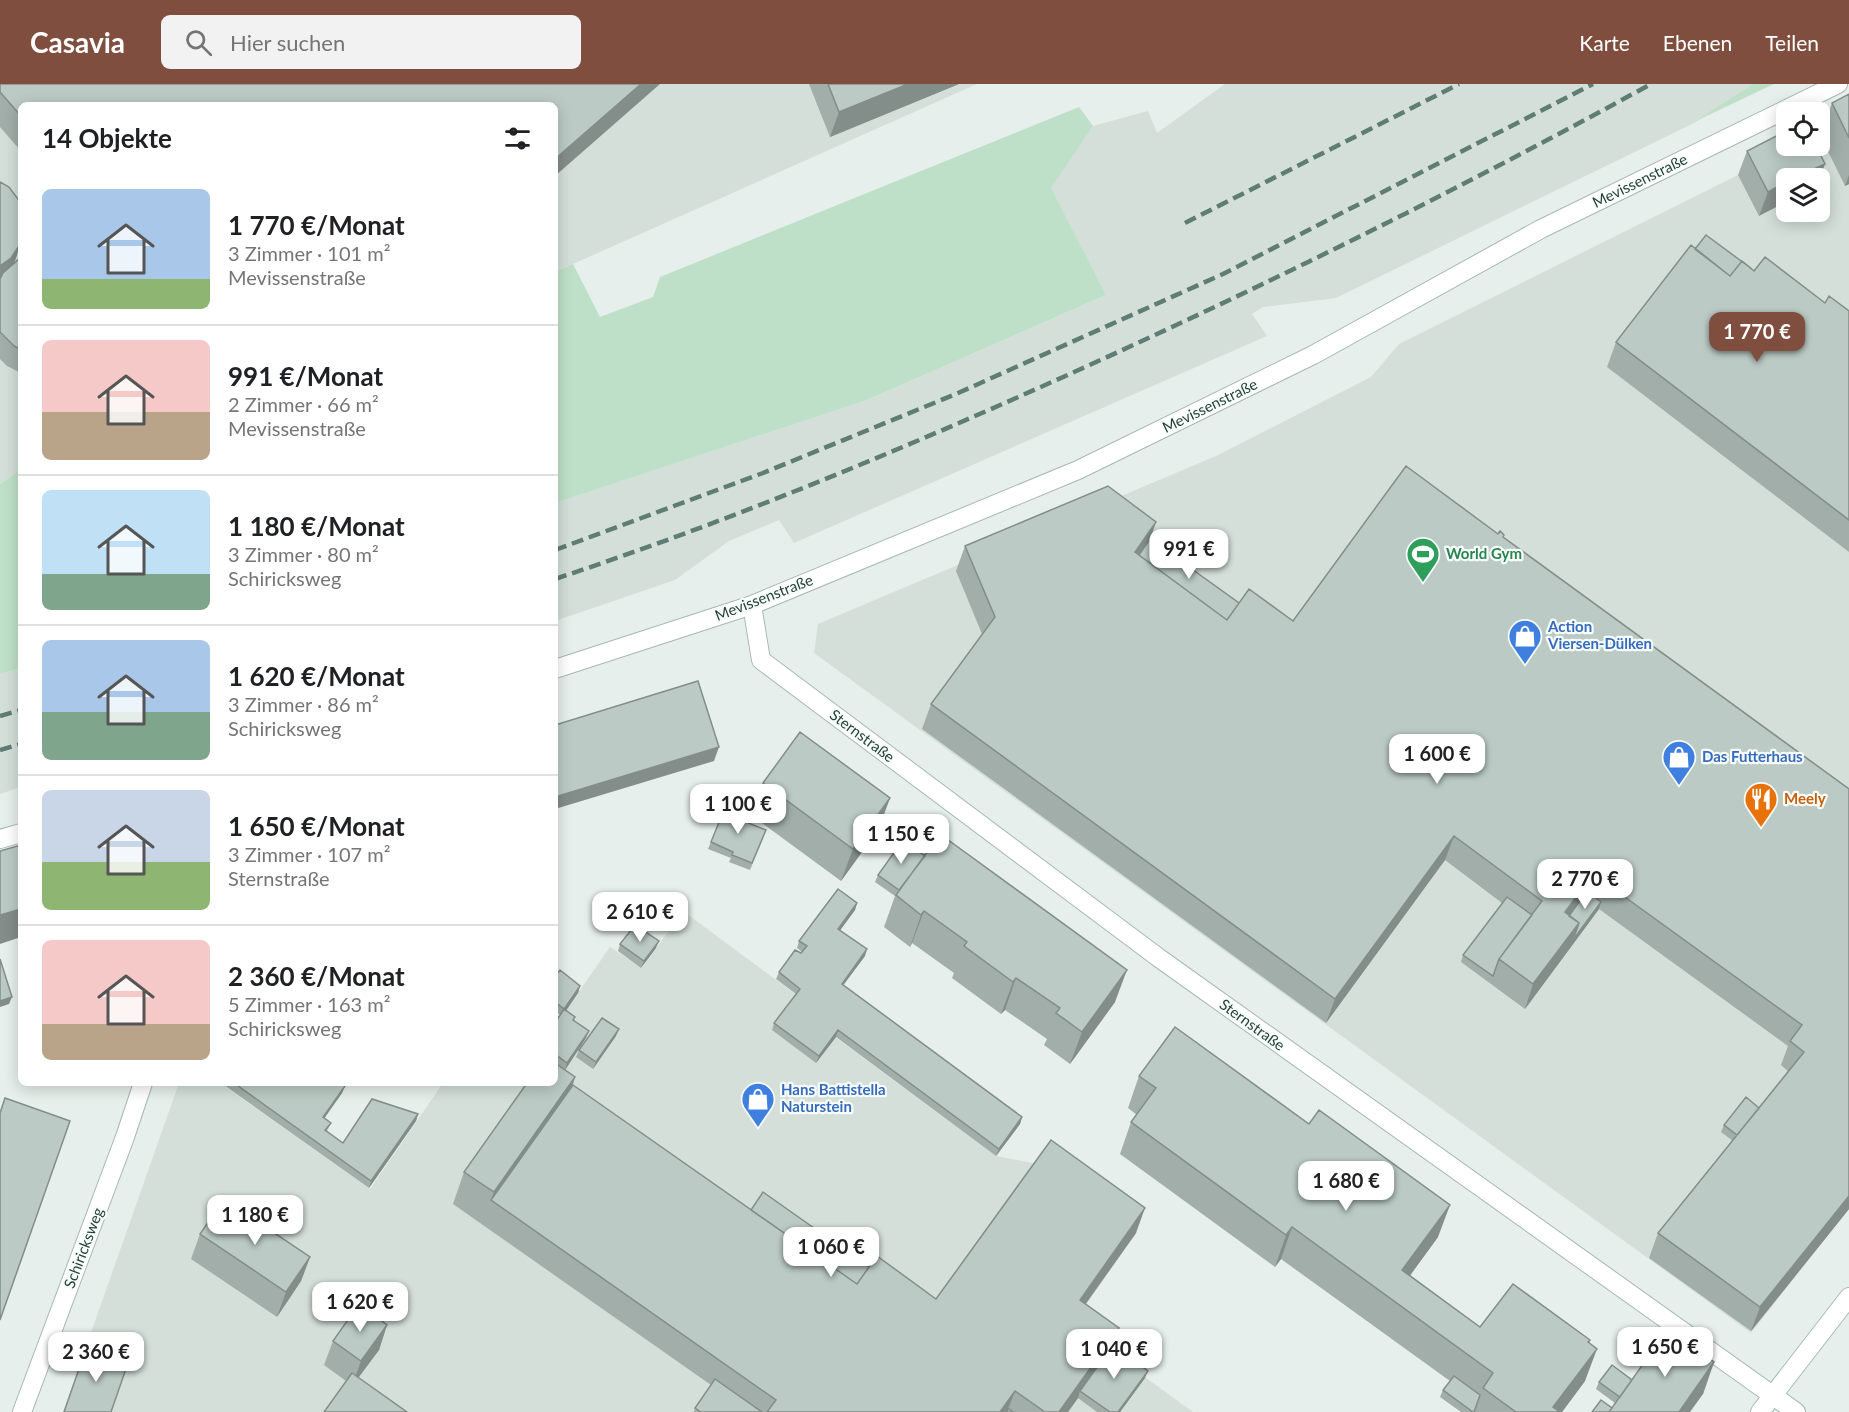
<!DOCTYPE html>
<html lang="de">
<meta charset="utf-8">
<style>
body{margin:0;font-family:Lato,sans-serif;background:#f2f2f2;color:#202124;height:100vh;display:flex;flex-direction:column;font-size:22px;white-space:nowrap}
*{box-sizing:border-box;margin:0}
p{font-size:20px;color:#757577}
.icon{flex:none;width:33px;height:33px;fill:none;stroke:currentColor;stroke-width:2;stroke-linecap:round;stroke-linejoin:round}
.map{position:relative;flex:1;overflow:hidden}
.details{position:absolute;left:18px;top:18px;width:540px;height:984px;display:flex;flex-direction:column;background:#fff;border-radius:9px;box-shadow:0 3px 15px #0003}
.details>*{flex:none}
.fabs{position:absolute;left:1776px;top:18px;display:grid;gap:12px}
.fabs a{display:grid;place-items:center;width:54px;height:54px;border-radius:9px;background:#fff;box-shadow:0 3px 15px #0003;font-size:30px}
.price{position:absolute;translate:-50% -51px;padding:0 14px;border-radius:12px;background:#fff;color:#222;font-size:20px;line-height:39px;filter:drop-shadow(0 2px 3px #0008)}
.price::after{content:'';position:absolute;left:50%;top:36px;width:18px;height:14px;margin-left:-9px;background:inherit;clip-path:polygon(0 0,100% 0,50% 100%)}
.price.selected{background:#7f4e3f;color:#fff}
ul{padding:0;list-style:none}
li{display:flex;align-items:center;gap:18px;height:150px;padding:0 24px}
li+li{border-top:2px solid #e0e0e0}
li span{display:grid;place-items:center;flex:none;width:168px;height:120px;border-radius:9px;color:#555}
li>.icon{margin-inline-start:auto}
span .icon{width:72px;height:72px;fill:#fffc;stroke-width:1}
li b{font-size:26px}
h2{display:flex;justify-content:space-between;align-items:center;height:72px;padding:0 24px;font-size:26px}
header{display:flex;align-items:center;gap:36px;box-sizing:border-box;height:84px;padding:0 30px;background:#7f4e3f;color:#fff}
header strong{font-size:28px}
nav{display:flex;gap:33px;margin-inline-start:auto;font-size:21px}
.search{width:420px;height:54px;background:#f2f2f2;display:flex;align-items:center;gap:15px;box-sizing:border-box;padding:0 21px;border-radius:9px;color:#757577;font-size:22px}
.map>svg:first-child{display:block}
.built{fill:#d4dfda;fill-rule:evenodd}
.green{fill:#bfe0c8}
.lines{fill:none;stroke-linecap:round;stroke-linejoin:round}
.street-casing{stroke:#a8b8b2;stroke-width:20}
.secondary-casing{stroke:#a4bbb3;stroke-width:20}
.street{stroke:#fff;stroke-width:18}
.secondary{stroke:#fff;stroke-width:18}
.rail{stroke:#5f7d75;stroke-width:4.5;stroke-dasharray:12 6;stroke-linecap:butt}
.wall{fill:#a1aea9}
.shaded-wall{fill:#838d89}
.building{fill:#bbcac4;stroke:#838d89;stroke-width:1.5}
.labels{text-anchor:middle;stroke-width:4.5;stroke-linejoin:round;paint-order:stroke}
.street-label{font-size:15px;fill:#24423a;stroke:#f7fbf9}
.leisure-label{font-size:15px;font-weight:bold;fill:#27864d;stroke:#f7fbf9;text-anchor:start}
.shop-label{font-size:15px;font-weight:bold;fill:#366cbe;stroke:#f7fbf9;text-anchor:start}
.food-label{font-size:15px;font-weight:bold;fill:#c56008;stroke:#f7fbf9;text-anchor:start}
</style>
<header>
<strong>Casavia</strong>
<div class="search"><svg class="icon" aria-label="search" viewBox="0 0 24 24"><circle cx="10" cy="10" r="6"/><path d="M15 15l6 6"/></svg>Hier suchen</div>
<nav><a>Karte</a><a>Ebenen</a><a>Teilen</a></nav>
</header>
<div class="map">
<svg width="1849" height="1328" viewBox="0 0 1849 1328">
<rect width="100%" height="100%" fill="#e6efeb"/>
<!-- built -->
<path class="built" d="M0,0H977L555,188V21H21V385L0,400Z
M1225,0H1753L1694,39L1336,214L1263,223L1252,230L1267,252L794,459L779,436L729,457L675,496L555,537V419L867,316L1106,211L1050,104L1093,42L1148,27L1157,49Z
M1849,35V1125L1751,1249L814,569L818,540L1216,372L1371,293L1399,260L1796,62H1820V50ZM1786,94H1820V128H1786Z
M21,584V703L0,710V590Z
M683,827L822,930L816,939L996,1072L1043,1081L1137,1148L1072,1240L1193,1328H63L179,999H220L370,1105L443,999H555V942L610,863L642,884Z"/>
<!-- green -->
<path class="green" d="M1753,0H1774L1694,38Z
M1079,23L1093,42L1051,104L1106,211L867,316L555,419V188L573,180L600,233L653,213L660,193Z
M21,385V584L0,590V400Z"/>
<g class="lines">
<defs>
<path id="street" d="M752,521L761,576L1159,874L1796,1328
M555,585L752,521L1078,386L1313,271L1541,145L1838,0
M0,755L21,749
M22,1328L125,1053L143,999"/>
<path id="secondary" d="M1760,1328L1849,1213"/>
</defs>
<!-- street casing -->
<use href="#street" class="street-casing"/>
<!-- secondary casing -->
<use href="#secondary" class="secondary-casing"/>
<!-- street -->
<use href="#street" class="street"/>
<!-- secondary -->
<use href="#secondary" class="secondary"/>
<!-- rail -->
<path class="rail" d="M1185,139L1459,0
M555,466L763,389L956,310L1223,190L1593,0
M555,495C739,434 918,359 1094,279C1283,193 1469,100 1651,0
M0,632L21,626
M0,666L21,660"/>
</g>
<!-- wall -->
<path class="wall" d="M0,0L21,21V67L0,43Z
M809,0H959L830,53Z
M1849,10V100L1845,102L1820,51L1832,19Z
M1747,67L1825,80L1819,94H1786L1759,132L1738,91Z
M0,98L15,177L13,180L21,174V289L7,282L0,275Z
M1754,187L1825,219L1849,227V468L1607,283L1616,258Z
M1156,438L1150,455L1239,519L1293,537L1504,454L1849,705V1125L1751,1247L1649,1174L1658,1149L1733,1057L1721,1048L1724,1041L1759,1024L1789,988L1781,981L1788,962L1599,825L1525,925L1461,878L1463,871L1502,819L1445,776L1326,939L922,645L931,620L982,550L956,487L965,462Z
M763,699L890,714L878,746L841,797L751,731Z
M726,721L746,738L766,746L750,786L729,778L731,774L708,765Z
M878,791L1115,918L1070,980L1044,961L1047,955L1005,926L1001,930L952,894L954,889L912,859L910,863L884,843L895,812L875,798Z
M857,819L855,826L840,846L865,872L843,901L1022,1033L1020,1040L996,1072L836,953L816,979L772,946L774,939L796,910L776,895L779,888L802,868L797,864L799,857Z
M620,860L656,864L641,884L618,867Z
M555,892L580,902L578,909L566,927L586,954L565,986L575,993L573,1001L751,1126L936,1215L1136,1149L1086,1220L1119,1244L1113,1261L1145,1294L1120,1328H1097L1078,1314L1068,1328H694L695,1324L711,1301L453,1120L464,1088L555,999V939L560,931L555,927Z
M616,952L593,985L576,973L579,966Z
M1139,992L1438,1153L1410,1191L1480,1243L1590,1256L1585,1297L1562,1328H1461L1440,1313L1443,1306L1450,1297L1281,1175L1275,1183L1120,1070L1131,1038L1137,1031L1128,1024Z
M221,999H344L345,1002L342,1009L324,1035L331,1039L327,1047L343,1059L418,1030L416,1037L369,1104Z
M200,1150L310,1173L301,1197L277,1233L191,1175Z
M387,1241L379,1266L359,1293L346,1297L324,1281L333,1257Z
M1714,1278L1703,1310L1612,1324L1615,1319L1596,1305L1599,1298L1632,1296Z"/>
<!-- shaded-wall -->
<path class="shaded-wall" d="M641,0H660L555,92V75Z
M908,0H959L830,53L839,28Z
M1825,80L1819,94H1794Z
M1849,91V100L1845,102Z
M1786,98V118L1759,132L1768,108Z
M21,159L15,177L4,193L0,197V182Z
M1156,438L1148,462L1130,487L1135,468Z
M719,663L714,677L555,725V713Z
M890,714L878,746L841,797L853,765Z
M1454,752L1445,776L1326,939L1335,915Z
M1593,790L1584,814L1561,847L1565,828Z
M1601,818L1599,825L1525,925L1533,900L1579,839Z
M857,819L855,826L836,852L838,845Z
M21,825V853L0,860V831Z
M924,827L912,859L910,863L921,831Z
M659,857L656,864L641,884L644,877Z
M867,865L865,872L839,907L842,900Z
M1127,886L1115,918L1070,980L1082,948Z
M1016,894L1005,926L1001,930L1013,898Z
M580,902L578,909L562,932L564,925Z
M12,913L9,920L0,923V917Z
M619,945L616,952L593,985L596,978Z
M838,946L836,953L816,979L819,972Z
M589,947L586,954L565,986L567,979Z
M575,993L564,1025L491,1116L494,1108Z
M345,1002L342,1009L320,1040L323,1033Z
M418,1030L416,1037L369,1104L371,1097Z
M1022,1033L1020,1040L996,1072L999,1065Z
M1849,1112V1125L1751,1247L1760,1223Z
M1450,1121L1438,1153L1393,1215L1402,1186Z
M1145,1124L1136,1149L1071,1240L1080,1216Z
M1292,1143L1281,1175L1275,1183L1286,1151Z
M310,1173L301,1197L277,1233L286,1208Z
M387,1241L379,1266L352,1302L361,1277Z
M1119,1244L1110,1268L1080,1307L1078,1314L1068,1328H1059Z
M1597,1265L1585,1297L1562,1328H1552L1553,1323Z
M1714,1278L1703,1310L1690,1328H1679Z
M1148,1287L1145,1294L1120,1328H1118Z
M1015,1307L1007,1328H1000Z"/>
<!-- building -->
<path class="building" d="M0,0H641L555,75V21H21V32L0,8Z
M828,0H908L839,28Z
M1849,10V54L1832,19Z
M1786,47V62H1816L1825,80L1794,94H1786V98L1768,108L1747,67Z
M0,98L9,103L21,119V159L11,174L0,182Z
M1706,151L1752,185L1742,177L1730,192L1695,165Z
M1691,161L1730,192L1742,177L1754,187L1765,173L1825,219L1829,212L1849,227V436L1616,258Z
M21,174V266L14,262L0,248V195L3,189L19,175Z
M1406,382L1498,450L1500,447L1504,451L1503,453L1849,705V1112L1760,1223L1658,1149L1804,968L1790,957L1802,941L1593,790L1565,828L1579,839L1533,900L1499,875L1542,817L1454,752L1335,915L931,620L995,533L965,462L1108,402L1156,438L1135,468L1227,536L1249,505L1293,537Z
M1150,455L1239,519L1227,536L1139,471Z
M698,597L719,663L555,713V641Z
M800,648L890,714L853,765L763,699Z
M726,721L748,731L746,738L766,746L752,779L732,771L733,768L711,758Z
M940,750L1127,886L1082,948L1056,929L1060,924L1016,894L1013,898L964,862L967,858L924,827L921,831L896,811Z
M903,756L925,772L899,806L878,791Z
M21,761V825L0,831V767Z
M838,805L857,819L838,845L867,865L842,900L1022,1033L999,1065L838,946L819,972L774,939L800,905L779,888L795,866L801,869L807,862L799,857Z
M1587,807L1601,818L1573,856L1579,839L1569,832Z
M1507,813L1532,831L1499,875L1493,892L1463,871Z
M635,841L659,857L644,877L620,860Z
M0,875L12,913L0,917Z
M560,886L580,902L564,925L575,933L573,936L589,947L567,979L555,970V939L564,925L555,918V892Z
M602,934L619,945L596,978L579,966Z
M1175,943L1309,1040L1319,1026L1450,1121L1402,1186L1480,1243L1513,1200L1590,1256L1588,1258L1597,1265L1553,1323L1560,1328H1516L1483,1304L1493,1289L1292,1143L1286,1151L1131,1038L1156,1004L1139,992Z
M555,979L575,993L494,1108L464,1088L527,999H555Z
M234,999H344L345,1002L323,1033L331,1039L325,1046L343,1059L372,1015L418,1030L371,1097Z
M573,1001L857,1200L877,1172L936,1215L1051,1056L1145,1124L1080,1216L1119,1244L1059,1328H1045L1015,1307L1000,1328H767L776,1316L491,1116Z
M1746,1013L1759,1024L1737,1051L1724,1041Z
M5,1014L70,1037L0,1236V1029Z
M763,1108L869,1183L857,1200L751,1126Z
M224,1115L310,1173L286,1208L200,1150Z
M359,1220L387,1241L361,1277L333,1257Z
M1668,1245L1714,1278L1679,1328H1609Z
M1113,1261L1148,1287L1118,1328H1110L1080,1307Z
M87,1262L128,1279L111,1328H64Z
M1612,1281L1632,1296L1620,1313L1599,1298Z
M352,1289L407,1328H324Z
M1454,1292L1480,1311L1474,1328H1473L1443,1306Z
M715,1295L762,1328H701L695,1324Z
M1601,1316L1612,1324L1609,1328H1592Z
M1009,1325L1013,1328H1006Z"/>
<!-- icons -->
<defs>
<symbol id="stadium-pin" viewBox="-11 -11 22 30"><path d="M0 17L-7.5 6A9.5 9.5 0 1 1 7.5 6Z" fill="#2e9e5b" stroke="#f7fbf9"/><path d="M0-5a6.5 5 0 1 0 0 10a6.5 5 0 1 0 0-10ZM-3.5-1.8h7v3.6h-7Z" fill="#fff"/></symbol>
<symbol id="shop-pin" viewBox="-11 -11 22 30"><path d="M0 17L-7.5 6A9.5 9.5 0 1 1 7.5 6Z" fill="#3f7fe0" stroke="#f7fbf9"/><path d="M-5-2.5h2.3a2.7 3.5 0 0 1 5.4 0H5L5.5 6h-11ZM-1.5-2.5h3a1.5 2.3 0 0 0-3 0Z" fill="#fff"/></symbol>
<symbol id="restaurant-pin" viewBox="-11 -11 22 30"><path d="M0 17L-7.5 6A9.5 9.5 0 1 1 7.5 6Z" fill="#e8710a" stroke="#f7fbf9"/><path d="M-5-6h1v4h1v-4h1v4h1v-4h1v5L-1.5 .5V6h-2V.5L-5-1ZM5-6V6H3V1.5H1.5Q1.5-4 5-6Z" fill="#fff"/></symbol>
</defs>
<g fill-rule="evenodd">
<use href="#stadium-pin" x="1404" y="451" width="38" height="52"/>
<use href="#shop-pin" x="1506" y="533" width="38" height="52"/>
<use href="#shop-pin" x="1660" y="654" width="38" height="52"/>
<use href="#restaurant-pin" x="1742" y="696" width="38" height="52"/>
<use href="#shop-pin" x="739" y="996" width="38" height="52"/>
</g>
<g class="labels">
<!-- street labels -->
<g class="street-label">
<text transform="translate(1640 97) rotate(-26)" y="5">Mevissenstraße</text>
<text transform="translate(1210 322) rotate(-26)" y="5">Mevissenstraße</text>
<text transform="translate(764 514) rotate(-21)" y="5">Mevissenstraße</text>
<text transform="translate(862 652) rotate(37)" y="5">Sternstraße</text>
<text transform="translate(1252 941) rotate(36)" y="5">Sternstraße</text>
<text transform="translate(84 1164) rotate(-69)" y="5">Schiricksweg</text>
</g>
<!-- leisure labels -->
<g class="leisure-label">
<text x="1446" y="475">World Gym</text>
</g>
<!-- shop labels -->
<g class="shop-label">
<text x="1548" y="548">Action<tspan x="1548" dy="17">Viersen-Dülken</tspan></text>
<text x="1702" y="678">Das Futterhaus</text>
<text x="781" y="1011">Hans Battistella<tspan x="781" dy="17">Naturstein</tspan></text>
</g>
<!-- food labels -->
<g class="food-label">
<text x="1784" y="720">Meely</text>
</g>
</g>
</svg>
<div class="fabs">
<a><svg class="icon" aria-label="locate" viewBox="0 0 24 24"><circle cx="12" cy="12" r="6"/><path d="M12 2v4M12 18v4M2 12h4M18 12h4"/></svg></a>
<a><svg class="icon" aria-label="layers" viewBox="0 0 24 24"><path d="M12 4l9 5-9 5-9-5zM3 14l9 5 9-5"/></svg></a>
</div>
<b class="price selected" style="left:1757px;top:279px">1 770 €</b>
<b class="price" style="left:1189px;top:496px">991 €</b>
<b class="price" style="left:1437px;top:701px">1 600 €</b>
<b class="price" style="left:738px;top:751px">1 100 €</b>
<b class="price" style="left:901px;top:781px">1 150 €</b>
<b class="price" style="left:1585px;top:826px">2 770 €</b>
<b class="price" style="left:640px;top:859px">2 610 €</b>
<b class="price" style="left:1346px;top:1128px">1 680 €</b>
<b class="price" style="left:255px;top:1162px">1 180 €</b>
<b class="price" style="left:831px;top:1194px">1 060 €</b>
<b class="price" style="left:360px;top:1249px">1 620 €</b>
<b class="price" style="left:1665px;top:1294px">1 650 €</b>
<b class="price" style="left:1114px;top:1296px">1 040 €</b>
<b class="price" style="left:96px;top:1299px">2 360 €</b>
<section class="details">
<h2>14 Objekte<svg class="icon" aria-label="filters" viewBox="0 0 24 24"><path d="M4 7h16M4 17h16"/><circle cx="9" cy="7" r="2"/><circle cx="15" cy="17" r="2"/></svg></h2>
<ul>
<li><span style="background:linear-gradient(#a9c7e8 75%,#8fb573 0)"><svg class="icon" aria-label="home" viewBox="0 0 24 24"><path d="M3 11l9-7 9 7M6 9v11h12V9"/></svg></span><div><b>1 770 €/Monat</b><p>3 Zimmer · 101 m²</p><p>Mevissenstraße</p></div></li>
<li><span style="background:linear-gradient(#f6c9c9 60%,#b9a48a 0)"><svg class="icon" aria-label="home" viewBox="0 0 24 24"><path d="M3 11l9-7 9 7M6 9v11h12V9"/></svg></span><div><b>991 €/Monat</b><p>2 Zimmer · 66 m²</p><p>Mevissenstraße</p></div></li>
<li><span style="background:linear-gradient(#bfe0f5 70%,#7fa58c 0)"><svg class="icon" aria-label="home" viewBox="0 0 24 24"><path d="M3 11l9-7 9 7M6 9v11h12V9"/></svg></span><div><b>1 180 €/Monat</b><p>3 Zimmer · 80 m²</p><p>Schiricksweg</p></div></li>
<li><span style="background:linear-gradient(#a9c7e8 60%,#7fa58c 0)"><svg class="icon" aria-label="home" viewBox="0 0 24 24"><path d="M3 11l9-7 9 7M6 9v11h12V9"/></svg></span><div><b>1 620 €/Monat</b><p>3 Zimmer · 86 m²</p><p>Schiricksweg</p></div></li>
<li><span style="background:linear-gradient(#c9d6e8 60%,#8fb573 0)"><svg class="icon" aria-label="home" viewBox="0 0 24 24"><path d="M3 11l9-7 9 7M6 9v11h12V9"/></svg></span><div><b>1 650 €/Monat</b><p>3 Zimmer · 107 m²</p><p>Sternstraße</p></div></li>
<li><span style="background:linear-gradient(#f6c9c9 70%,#b9a48a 0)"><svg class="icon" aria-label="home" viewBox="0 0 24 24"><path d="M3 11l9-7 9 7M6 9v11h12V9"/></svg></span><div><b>2 360 €/Monat</b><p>5 Zimmer · 163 m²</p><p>Schiricksweg</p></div></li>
</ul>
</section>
</div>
